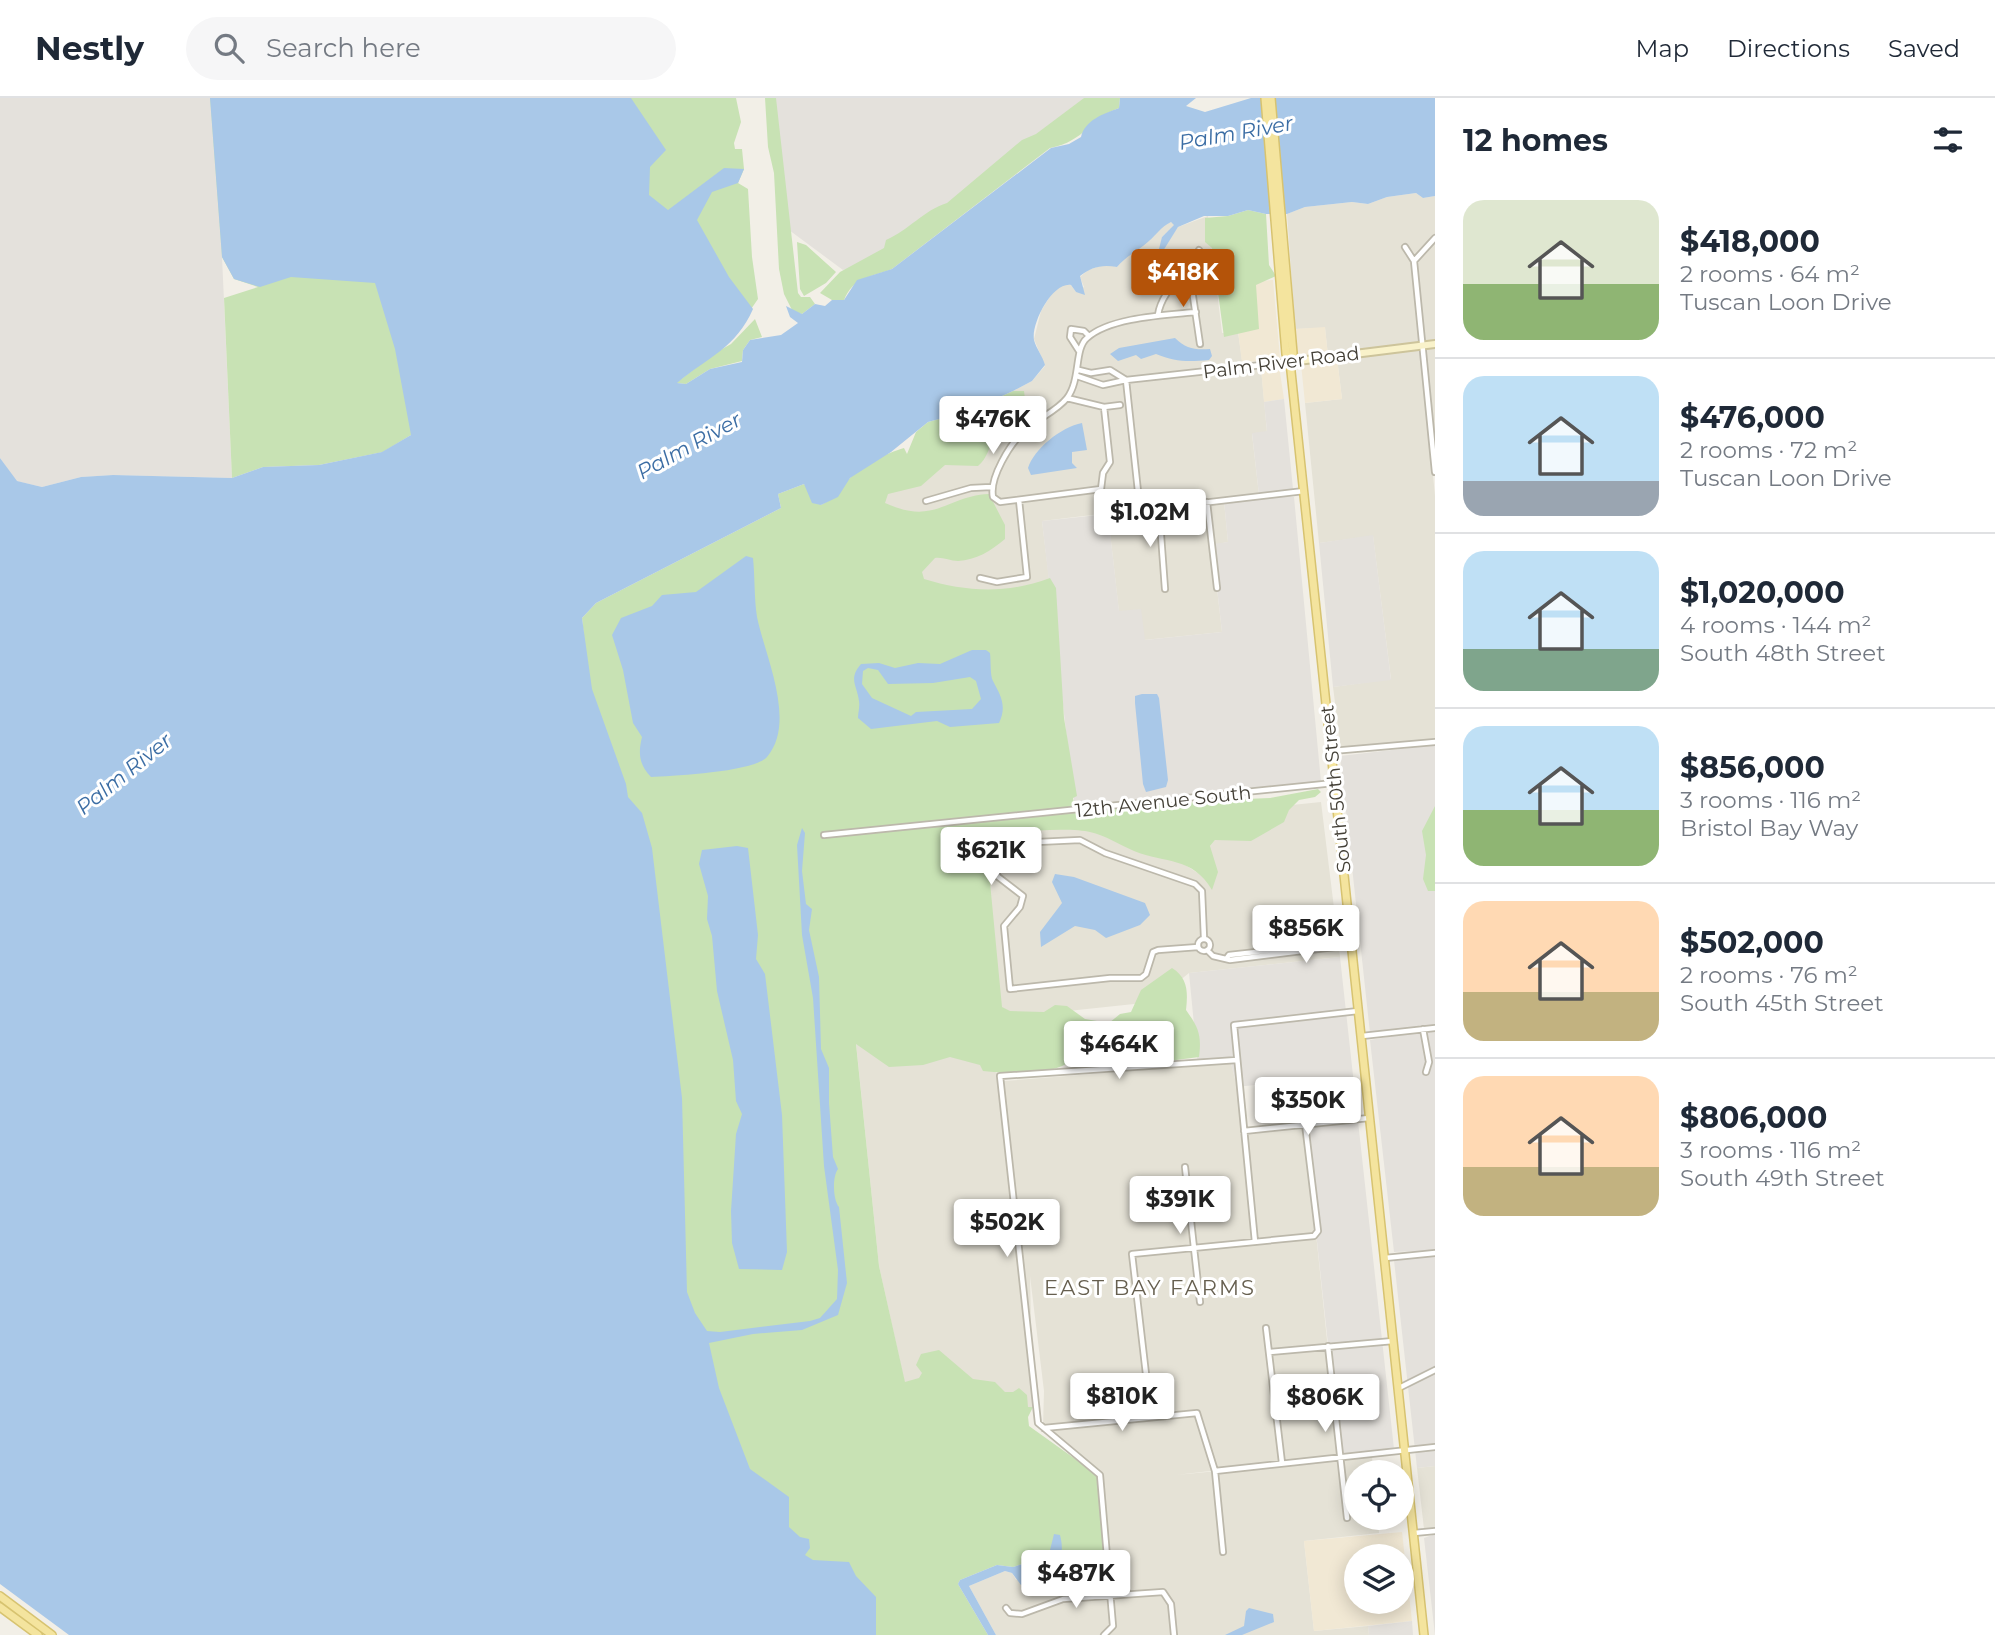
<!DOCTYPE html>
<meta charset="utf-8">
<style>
body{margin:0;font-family:Montserrat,sans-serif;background:#f6f6f7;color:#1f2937;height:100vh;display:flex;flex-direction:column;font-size:26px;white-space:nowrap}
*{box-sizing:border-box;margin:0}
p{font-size:23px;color:#747a83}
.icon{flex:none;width:38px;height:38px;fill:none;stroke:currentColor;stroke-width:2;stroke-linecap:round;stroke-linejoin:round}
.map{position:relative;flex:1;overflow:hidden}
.side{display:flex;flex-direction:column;background:#fff;width:560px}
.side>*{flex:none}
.fabs{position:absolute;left:1344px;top:1362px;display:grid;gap:14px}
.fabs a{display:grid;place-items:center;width:70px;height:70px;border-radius:50%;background:#fff;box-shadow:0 4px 18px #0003;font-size:35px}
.price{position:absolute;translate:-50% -60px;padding:0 16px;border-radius:7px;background:#fff;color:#222;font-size:23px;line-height:46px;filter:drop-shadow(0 2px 4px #0008)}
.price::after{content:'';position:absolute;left:50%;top:42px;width:21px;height:16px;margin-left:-10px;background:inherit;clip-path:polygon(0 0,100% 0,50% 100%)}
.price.selected{background:#b45309;color:#fff}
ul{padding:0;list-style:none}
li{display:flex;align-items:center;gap:21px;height:175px;padding:0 28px}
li+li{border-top:2px solid #e0e1e3}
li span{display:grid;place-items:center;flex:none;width:196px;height:140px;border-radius:21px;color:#555}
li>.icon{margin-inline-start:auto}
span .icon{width:84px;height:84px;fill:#fffc;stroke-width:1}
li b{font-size:30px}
h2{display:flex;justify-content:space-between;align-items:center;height:84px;padding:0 28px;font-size:30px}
header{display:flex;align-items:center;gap:42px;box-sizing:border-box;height:98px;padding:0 35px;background:#fff;border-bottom:2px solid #e0e1e3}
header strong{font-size:33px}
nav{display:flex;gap:38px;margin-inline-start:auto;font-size:24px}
.search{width:490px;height:63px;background:#f6f6f7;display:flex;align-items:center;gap:18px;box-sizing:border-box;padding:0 24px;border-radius:38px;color:#747a83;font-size:26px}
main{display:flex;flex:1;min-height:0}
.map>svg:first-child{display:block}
.residential{fill:#e5e2d6}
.commercial{fill:#f1e8d4;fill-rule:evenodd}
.industrial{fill:#e4e1dc}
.green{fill:#c8e2b4}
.water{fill:#a9c8e8;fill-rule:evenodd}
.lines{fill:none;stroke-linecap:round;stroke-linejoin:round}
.street-casing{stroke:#bcb8ab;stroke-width:8}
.secondary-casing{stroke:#cdc49b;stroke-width:10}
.primary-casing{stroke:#d7c370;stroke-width:10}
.street{stroke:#fff;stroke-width:4.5}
.secondary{stroke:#f9f2ca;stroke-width:6}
.primary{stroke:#f4e49e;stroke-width:7}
.labels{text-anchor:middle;stroke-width:6;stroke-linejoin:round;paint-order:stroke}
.street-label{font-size:19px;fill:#444037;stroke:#fff}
.water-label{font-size:21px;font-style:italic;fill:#3b6da4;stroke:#fff}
.neighbourhood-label{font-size:21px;letter-spacing:2px;fill:#665f4f;stroke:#fff}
</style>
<header>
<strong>Nestly</strong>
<div class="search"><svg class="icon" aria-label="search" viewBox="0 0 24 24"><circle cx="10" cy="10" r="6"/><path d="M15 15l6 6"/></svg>Search here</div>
<nav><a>Map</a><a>Directions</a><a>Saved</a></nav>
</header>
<main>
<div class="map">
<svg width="1435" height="1537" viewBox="0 0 1435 1537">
<rect width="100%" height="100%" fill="#f2efe7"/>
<!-- residential -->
<path class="residential" d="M1416,95L1423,100L1435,98V244L1328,258L1325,230L1295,231L1287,116L1305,109L1352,104L1368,106L1387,99Z
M1208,118L1222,235L1238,234L1243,269L1261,270L1267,334L1252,336L1259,397L1042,423L1050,489L910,502L878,400L1013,293L1032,283L1045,268L1034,241L1041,213L1054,192L1065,186L1071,187L1076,194L1084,189L1080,179L1088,172L1106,166L1117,169L1126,157L1150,142L1162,128L1171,124L1175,127L1162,139L1169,142L1178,129Z
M1435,248V370L1423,249Z
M1421,250L1435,398V641L1341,651L1333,589L1391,581L1373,438L1319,445L1305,305L1342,301L1337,260Z
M1224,403L1228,444L1212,447L1222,534L1144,542L1119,514L1108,416Z
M1321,704L1340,859L1189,875L1153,904L1002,920L984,736L1089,727L1179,763L1204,779L1210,748L1215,742L1292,707Z
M958,936L1004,983L1231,965L1237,989L1242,1036L1305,1029L1339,1358L1176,1377L1372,1358L1373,1374H1356V1419H1378L1379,1435L1304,1443L1314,1533L1368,1528L1369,1537H996L969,1488L1005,1473L1012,1475L1016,1482L1061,1457L1106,1451L1100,1377L1043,1329L1044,1293L1030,1178L1033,1309L912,1318L879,1168L856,945Z
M1435,1368V1431H1424L1417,1370Z"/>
<!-- commercial -->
<path class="commercial" d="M1273,182L1280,260L1242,265L1238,233L1253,184Z
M1325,229L1328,258L1297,262L1295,231Z
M1337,260L1342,301L1305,305L1301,266Z
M1279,268L1284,301L1264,304L1261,270Z
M1402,1434L1412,1523L1314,1533L1304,1443ZM1356,1458H1402V1503H1356Z"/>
<!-- industrial -->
<path class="industrial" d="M0,0H210L222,159L232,380L113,377L81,379L42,389L16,383L0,360Z
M774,0H1100L869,166L843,172L789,132Z
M1284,301L1293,391L1259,397L1252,335L1267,333L1264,304Z
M1284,398L1294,399L1321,684L1075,712L1042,423L1108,416L1119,513L1141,511L1145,542L1222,534L1212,446L1228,444L1224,403Z
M1373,437L1391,582L1333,589L1319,445Z
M1435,647V928L1370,935L1340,658Z
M1340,859L1394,1351L1340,1358L1304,1022L1286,1024L1281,984L1237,989L1231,965L1198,968L1189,875Z
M1435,931V1152L1394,1154L1370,942Z
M1435,1158V1368L1417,1370L1394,1162Z
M1435,1436V1537L1424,1440Z
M1412,1523L1413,1537H1369L1368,1528Z"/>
<!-- green -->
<path class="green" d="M210,0H378L417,286L411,337L383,354L319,367L263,369L232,380L224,200L258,189L234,181L222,159Z
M595,0H736L741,24L734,45L735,51H742L744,71L738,85L748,91L752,159L758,201L740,227L699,252Z
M765,0H776L798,195L801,199H810L815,206L802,216L793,214L784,196L779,171L774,75L768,49Z
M1084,0H1120L1119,10C1088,21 1086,43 1050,50L892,171C872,179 853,179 844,202H832L820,195L840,174L884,150L886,142C909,132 924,112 947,105L1022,42L1036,36Z
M1248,112L1266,116L1269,167L1276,178L1256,187L1259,231L1224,239L1212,150L1205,144V120L1228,118Z
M797,144L806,147L836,174L826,185L804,198L800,191Z
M755,221L762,239L750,242L743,252L742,263L710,271L686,286L676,285L715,255L731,246Z
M1013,293H1024L1025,301C1013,313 1003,326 994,340C988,351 988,359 978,368L945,367L921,388L888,396L885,405C936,428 945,398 989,396L1005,427V441C991,453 976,462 958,463C950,463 943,459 935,460L922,474L924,481C966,494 1008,496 1050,480L1056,490L1064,620L1077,698L1073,700L1075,712L969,724L1221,702L1270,700L1318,691L1321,694L1315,699L1299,702L1289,712L1284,724L1251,743L1215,742L1210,748L1218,774L1212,792C1192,758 1166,766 1134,753C1120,747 1105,737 1090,734C1073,729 999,732 986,743L1002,909L1010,913L1044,914L1055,907L1067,908L1085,921L1109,925L1120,916L1131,914L1141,892L1172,870C1188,880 1188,894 1186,912C1198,929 1202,936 1199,959L1161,964L1133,957L1135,946L1125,931L1099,932C1091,942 1084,953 1074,961C1051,979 1010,976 983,973L980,967L950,959L923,967L889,969L856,946L879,1168L905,1284L919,1280L922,1275L916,1267L921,1256L939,1252L973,1281L995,1284L1005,1294H1013L1019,1290L1027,1297L1028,1309H1033L1028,1319L1029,1328L1099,1378L1106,1452L1061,1457L1050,1452L1042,1460L1013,1469L997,1467L960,1482L958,1486L988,1537H685L582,520L596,505L781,410L778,396L804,386L821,407C839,398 837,394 849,381C861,367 887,355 904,350L907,356L916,334L928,324L969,313Z
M1435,708V793H1428L1423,781L1426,757L1422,733Z"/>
<!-- water -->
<path class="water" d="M210,0H631L666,52L650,69L649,97L668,112L724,70L744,71L738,85L712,94L697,122L729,179L753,211C736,250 708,259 677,285L686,286L710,271L742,264L743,252L750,242L781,237L798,225L790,219L786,208L802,216L815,206L825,208L832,202H844L857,182L892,171L1051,50L1069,46L1081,39C1085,22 1103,16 1119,10L1120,0H1196L1186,8L1205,14L1251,0H1435V98L1423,100L1416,95L1387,99L1368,106L1352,104L1305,109L1287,116H1266L1248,112L1228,118H1204L1178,129L1163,153L1158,155L1162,139L1174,127L1171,124C1161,129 1157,136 1149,143C1138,153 1126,158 1117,169C1102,166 1091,169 1080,178L1085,197L1076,194L1071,187C1052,184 1031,226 1034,242C1036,250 1043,259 1045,267L1032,283L1013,293L969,313L928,324L891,354L850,380L838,399L821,407L812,405L804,386L778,396L781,410L596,505L582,520L592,591L626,686L628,699L642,715L652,750L682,1000L687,1194L695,1215L707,1233L720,1234L810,1223L820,1220L837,1201L838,1172L824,1068L813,900L802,837L797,747L802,730L805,735L802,773L806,806L812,811L809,832L819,879L821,951L829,970V1005L833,1059L838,1071C832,1079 833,1102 839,1109L847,1185L838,1217L802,1232L753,1236L709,1245L719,1290L750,1371L789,1399V1429L800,1439L809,1441L810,1450L805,1457L813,1462L849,1464L856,1478L876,1499V1537H69L0,1486V360L17,383L42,389L81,379L113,377L232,380L263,369L319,367L382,354L411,337L395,251L375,185L291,179L260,189L234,181L222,159Z
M1175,240C1186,251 1195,252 1210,251L1212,258L1209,262C1188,264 1175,264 1156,256L1141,261L1136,257L1118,263L1110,256L1119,250Z
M1082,325L1087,352L1072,354V365L1077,370L1031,377L1028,370C1034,351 1061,329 1082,325Z
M746,458L753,460C755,479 754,499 757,519C765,558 797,624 767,659C754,674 673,678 651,679C639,667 638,655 642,639L633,625L623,572L612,537L621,520L652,508L662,497L696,494Z
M972,552H986L990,555C991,563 990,578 993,583C1001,598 1007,608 999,625L950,629L937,623L871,631L858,620C858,615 860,609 859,603C857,587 848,581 861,566L879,565L895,570L918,565L940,566ZM868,570L878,572L888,586L933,585L970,579L976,583L981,601L972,611L916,614L911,618L872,600L862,586L863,573Z
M1142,596H1157L1159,600L1168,682L1166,689L1146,694L1143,686L1135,605V598Z
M737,748L748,750L758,837L756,861L765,876L782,1017L787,1154L782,1172L739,1171L732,1145L731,1113L736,1036L742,1016L736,1003L733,962L717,893L712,838L707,821L708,798L699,766L702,752Z
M1055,776L1074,779L1145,805L1150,817L1140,827L1106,840L1095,832L1075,828L1041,849L1040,834L1062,805L1052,784Z
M1054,1436L1060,1437C1068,1467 1049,1483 1021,1487L1012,1475L1005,1473L969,1488L996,1537H988L958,1486L960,1482L997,1467L1013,1469L1042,1460L1050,1452Z
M1249,1510L1273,1516L1274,1524L1242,1537H1225L1244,1528L1246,1513Z"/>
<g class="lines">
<defs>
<path id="street" d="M1435,140L1414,163L1435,374
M1405,149L1414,163
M1189,171L1200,246
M1158,217C1161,193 1187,174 1199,152
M1079,253L1070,239L1071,231L1084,233L1089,238
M1079,272L1091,275L1110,272L1126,282
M1077,278L1103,287L1126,282L1289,264
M1126,282L1140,412
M1067,300L1104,309L1120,307
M1104,309L1110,364L1103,375L1101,391L1000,404L993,399C989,380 1010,346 1024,333C1037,321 1057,313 1067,300C1081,282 1074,251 1087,240C1110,219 1167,217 1196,214
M926,403L971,390L991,389
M1207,404L1217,490
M1159,410L1165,491
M1100,417L1304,393
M980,480L997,484L1027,479L1019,402
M1332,653L1435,644
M824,737L1334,685
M1198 847a6 6 0 1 1 12 0a6 6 0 1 1-12 0Z
M1198,849L1158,852L1153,854L1146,876L1141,880H1110L1010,891L1004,828L1020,809L1023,798L997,778L996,746L1080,742L1105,755L1195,786L1202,793L1204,840
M1207,852L1213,858L1230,862L1351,847
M1226,861L1229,857L1321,847L1324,850
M1423,931L1429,964L1426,974
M1362,938L1435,930
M1244,1033L1369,1020
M1185,1069L1200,1204
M1255,1144L1234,927L1358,913
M1385,1160L1435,1155
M1266,1230L1282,1365
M1328,1248L1347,1420
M1269,1254L1393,1243
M1399,1290L1435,1272
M1151,1319L1132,1156L1314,1138L1318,1133L1305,1026
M1044,1330L1197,1315L1215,1373L1223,1454
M1215,1373L1435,1349
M1414,1435L1435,1433
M1006,1510L1010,1515L1022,1516L1063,1501L1163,1494L1171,1506L1174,1537
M1104,1537L1113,1528L1100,1377L1038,1325L1000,978L1237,962"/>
<path id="secondary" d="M1290,264L1435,246"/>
<path id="primary" d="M1265,0L1286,256L1290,264L1424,1537
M1271,0L1293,255L1290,264
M0,1498L52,1537
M0,1509L38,1537"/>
</defs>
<!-- street casing -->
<use href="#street" class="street-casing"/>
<!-- secondary casing -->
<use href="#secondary" class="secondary-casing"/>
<!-- primary casing -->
<use href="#primary" class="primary-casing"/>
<!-- street -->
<use href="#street" class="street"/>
<!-- secondary -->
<use href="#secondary" class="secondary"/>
<!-- primary -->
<use href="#primary" class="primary"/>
</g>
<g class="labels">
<!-- street labels -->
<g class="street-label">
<text transform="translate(1281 264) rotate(-7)" y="7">Palm River Road</text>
<text transform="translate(1335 691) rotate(-96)" y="7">South 50th Street</text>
<text transform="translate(1163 703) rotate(-6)" y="7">12th Avenue South</text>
</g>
<!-- water labels -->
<g class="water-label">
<text transform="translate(1236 35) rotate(-10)" y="7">Palm River</text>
<text transform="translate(689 348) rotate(-29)" y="7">Palm River</text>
<text transform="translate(124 676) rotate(-39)" y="7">Palm River</text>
</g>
<!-- neighbourhood labels -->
<g class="neighbourhood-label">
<text x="1150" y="1197">EAST BAY FARMS</text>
</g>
</g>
</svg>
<div class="fabs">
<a><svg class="icon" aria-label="locate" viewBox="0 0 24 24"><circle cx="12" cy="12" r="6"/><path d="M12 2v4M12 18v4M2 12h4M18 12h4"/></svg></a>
<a><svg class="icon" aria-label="layers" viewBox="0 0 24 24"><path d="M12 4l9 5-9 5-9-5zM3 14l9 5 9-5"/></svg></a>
</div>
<b class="price selected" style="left:1183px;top:211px">$418K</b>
<b class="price" style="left:993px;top:358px">$476K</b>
<b class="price" style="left:1150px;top:451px">$1.02M</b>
<b class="price" style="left:991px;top:789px">$621K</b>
<b class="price" style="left:1306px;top:867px">$856K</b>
<b class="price" style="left:1119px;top:983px">$464K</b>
<b class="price" style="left:1308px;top:1039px">$350K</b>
<b class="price" style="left:1180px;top:1138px">$391K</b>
<b class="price" style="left:1007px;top:1161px">$502K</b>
<b class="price" style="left:1122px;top:1335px">$810K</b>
<b class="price" style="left:1325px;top:1336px">$806K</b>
<b class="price" style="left:1076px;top:1512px">$487K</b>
</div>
<section class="side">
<h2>12 homes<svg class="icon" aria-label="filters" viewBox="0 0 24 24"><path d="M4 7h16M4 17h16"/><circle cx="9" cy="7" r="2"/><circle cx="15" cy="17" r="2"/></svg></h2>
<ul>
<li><span style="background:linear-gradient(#dfe7d0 60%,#8fb573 0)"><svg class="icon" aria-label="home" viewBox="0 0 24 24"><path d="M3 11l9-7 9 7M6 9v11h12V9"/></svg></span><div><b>$418,000</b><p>2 rooms · 64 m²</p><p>Tuscan Loon Drive</p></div></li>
<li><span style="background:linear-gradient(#bfe0f5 75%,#9aa5b1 0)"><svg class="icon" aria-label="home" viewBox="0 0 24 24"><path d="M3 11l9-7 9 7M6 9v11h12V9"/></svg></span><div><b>$476,000</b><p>2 rooms · 72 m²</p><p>Tuscan Loon Drive</p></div></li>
<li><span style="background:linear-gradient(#bfe0f5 70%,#7fa58c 0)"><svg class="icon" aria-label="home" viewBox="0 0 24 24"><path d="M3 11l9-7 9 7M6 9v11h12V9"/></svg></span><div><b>$1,020,000</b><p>4 rooms · 144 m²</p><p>South 48th Street</p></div></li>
<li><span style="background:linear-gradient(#bfe0f5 60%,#8fb573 0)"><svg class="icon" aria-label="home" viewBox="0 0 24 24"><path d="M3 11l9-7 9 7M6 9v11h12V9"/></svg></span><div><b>$856,000</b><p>3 rooms · 116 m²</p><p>Bristol Bay Way</p></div></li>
<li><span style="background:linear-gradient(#ffd9b3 65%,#c2b280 0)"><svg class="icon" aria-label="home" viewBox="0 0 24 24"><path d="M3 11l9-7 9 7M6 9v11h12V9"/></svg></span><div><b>$502,000</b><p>2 rooms · 76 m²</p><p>South 45th Street</p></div></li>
<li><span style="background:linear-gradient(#ffd9b3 65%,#c2b280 0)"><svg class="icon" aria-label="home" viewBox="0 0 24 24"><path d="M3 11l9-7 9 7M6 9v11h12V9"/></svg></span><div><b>$806,000</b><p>3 rooms · 116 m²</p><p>South 49th Street</p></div></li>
</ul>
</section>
</main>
